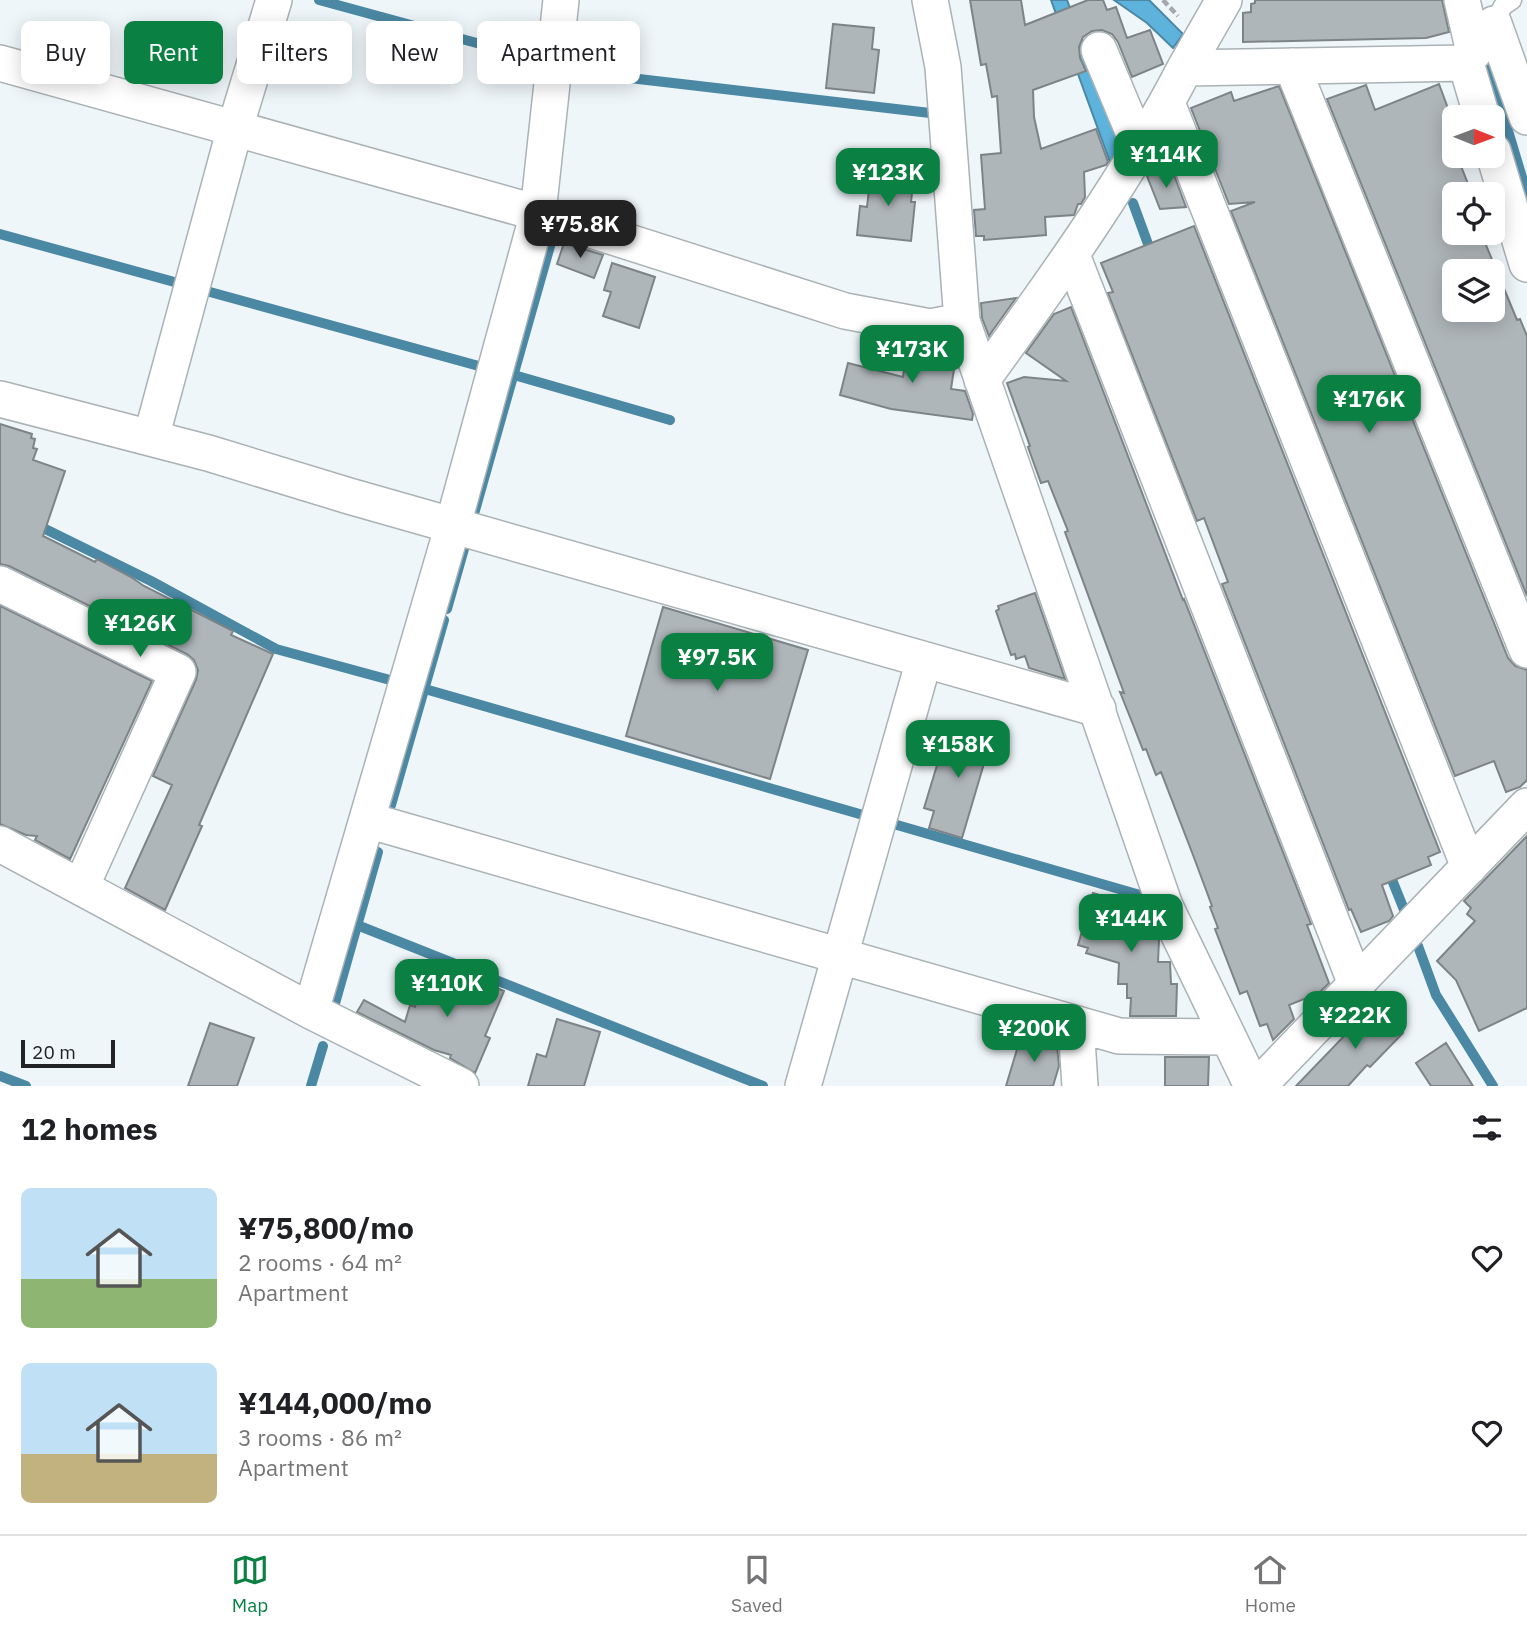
<!DOCTYPE html>
<meta charset="utf-8">
<style>
body{margin:0;font-family:"IBM Plex Sans",sans-serif;background:#f6f6f6;color:#202124;height:100vh;display:flex;flex-direction:column;font-size:26px;white-space:nowrap}
*{box-sizing:border-box;margin:0}
p{font-size:23px;color:#757577}
.icon{flex:none;width:38px;height:38px;fill:none;stroke:currentColor;stroke-width:2;stroke-linecap:round;stroke-linejoin:round}
.map{position:relative;height:1086px;overflow:hidden}
.sheet{display:flex;flex-direction:column;background:#fff;flex:1}
.sheet>*{flex:none}
.hud{position:absolute;left:21px;top:21px;width:700px;height:63px;display:flex;gap:14px}
.needle{width:46px;rotate:91deg}
.tools{position:absolute;left:1442px;top:105px;display:grid;gap:14px}
.tools a{display:grid;place-items:center;width:63px;height:63px;border-radius:10px;background:#fff;box-shadow:0 4px 18px #0003;font-size:35px}
.scale{position:absolute;left:21px;bottom:18px;width:94px;box-sizing:border-box;padding-left:7px;border:4px solid #212325;border-top:0;font-size:19px;line-height:24px;white-space:nowrap;color:#212325;-webkit-text-stroke:5px #eff6fa;paint-order:stroke}
.price{position:absolute;translate:-50% -60px;padding:0 16px;border-radius:14px;background:#0b8043;color:#fff;font-size:23px;line-height:46px;filter:drop-shadow(0 2px 4px #0008)}
.price::after{content:'';position:absolute;left:50%;top:42px;width:21px;height:16px;margin-left:-10px;background:inherit;clip-path:polygon(0 0,100% 0,50% 100%)}
.price.selected{background:#222;color:#fff}
ul{padding:0;list-style:none}
li{display:flex;align-items:center;gap:21px;height:175px;padding:0 21px}
li span{display:grid;place-items:center;flex:none;width:196px;height:140px;border-radius:10px;color:#555}
li>.icon{margin-inline-start:auto}
span .icon{width:84px;height:84px;fill:#fffc;stroke-width:1}
li b{font-size:30px}
h2{display:flex;justify-content:space-between;align-items:center;height:84px;padding:0 21px;font-size:30px}
.pill{padding:0 24px;border-radius:10px;background:#fff;box-shadow:0 4px 18px #0003;font-size:24px;line-height:63px}
.pill.selected{background:#0b8043;color:#fff}
.tab-bar{display:flex;justify-content:space-around;align-items:center;height:98px;border-top:2px solid #e0e0e0;background:#fff;font-size:19px;color:#757577}
.tab-bar a{display:grid;justify-items:center;gap:4px}
.tab-bar .selected{color:#0b8043}
.map>svg:first-child{display:block}
.water{fill:#5db3db;stroke:#4b88a4;stroke-width:2}
.lines{fill:none;stroke-linecap:round;stroke-linejoin:round}
.stream{stroke:#4b88a4;stroke-width:10}
.building{fill:#afb6ba;stroke:#7d8487;stroke-width:2;fill-rule:evenodd}
.service-casing{stroke:#abb2b5;stroke-width:21}
.minor-casing{stroke:#abb2b5;stroke-width:38}
.path{stroke:#a3a8ac;stroke-width:4.5;stroke-dasharray:7 3.5;stroke-linecap:butt}
.service{stroke:#fff;stroke-width:18}
.minor{stroke:#fff;stroke-width:35}
</style>
<div class="map">
<svg width="1527" height="1086" viewBox="0 0 1527 1086">
<rect width="100%" height="100%" fill="#eff6fa"/>
<!-- water -->
<path class="water" d="M1051,0H1067L1125,155L1113,170Z
M1114,0H1149L1183,34L1173,48L1147,23Z"/>
<g class="lines">
<!-- stream -->
<path class="stream" d="M319,0L539,60
M1488,64L1527,194
M570,71L930,113
M1133,203L1152,255
M0,234L178,283
M210,292L486,368
M514,375L670,420
M472,521L552,239
M35,524L151,581L276,649L390,680
M447,609L464,549
M425,689L863,815
M391,805L444,620
M897,825L1140,895
M1388,870L1405,912
M357,925L763,1086
M1418,946L1436,995L1493,1086
M334,1007L378,852
M0,1076L26,1086
M311,1086L323,1046"/>
</g>
<!-- building -->
<path class="building" d="M970,0H1021L1025,25L1088,0H1103L1107,10L1116,7L1127,38L1150,30L1163,64L1132,77L1118,42L1112,34L1102,30L1092,31L1083,37L1079,47L1080,58L1086,71L1033,90L1034,117L1041,149L1096,129L1108,162L1106,165L1084,172L1085,197L1081,204H1078L1074,215L1045,217L1046,235L984,240V236H976L974,210L985,209L981,155L1001,153L997,96L992,97L986,64L981,65Z
M1255,0H1442L1449,32L1426,38L1243,42V13L1251,12V4L1255,3Z
M833,24L874,28L872,49L879,50L874,93L826,88Z
M1439,84L1453,122L1446,125L1454,148V156H1457L1472,194H1454V233H1481L1517,320L1520,319L1527,336V596L1327,99L1366,85L1375,110ZM1454,271H1493V310H1454Z
M1279,86L1508,658L1515,666L1527,670V780L1520,787L1506,792L1494,761L1455,776L1231,211L1255,202L1229,204L1191,108L1231,92L1234,101Z
M1171,167L1186,207L1160,209L1147,176Z
M871,172L914,176L911,202H915L911,241L857,235L860,206L867,207Z
M1194,226L1440,852L1428,857L1431,865L1382,885L1393,916L1389,921L1361,932L1351,909L1349,910L1222,584L1228,582L1204,518L1197,521L1108,293L1113,292L1101,263Z
M564,243L603,255L594,278L557,264Z
M612,263L655,277L639,328L603,316L611,292L604,290Z
M1016,298L993,330L989,336L982,318L981,303Z
M1071,307L1183,600L1184,599L1311,924L1307,925L1329,983L1319,993L1289,1005L1294,1019L1273,1040L1267,1024L1260,1026L1247,991L1240,994L1215,929L1218,928L1210,907L1212,906L1193,855L1161,772L1156,775L1146,749L1143,750L1132,722L1120,692L1124,693L1065,532L1068,531L1048,481L1041,483L1028,447L1030,446L1007,383L1024,377L1066,381L1026,353L1054,314Z
M908,343L927,347L949,344L952,353L949,369H954L951,389L965,391L973,414L972,420L891,409L840,395L848,363L903,377Z
M0,424L32,434L31,438L35,439L33,448L37,449L33,460L65,471L43,536L95,562L97,559L131,577L144,586L233,631L231,635L273,654L199,825L202,826L165,910L125,888L172,785L153,776L196,680L198,670L194,660L187,654L9,566L0,564Z
M1035,593L1065,679L1029,668L1025,656L1016,659L1015,654L1011,655L996,611L999,609L998,606Z
M0,606L152,681L70,859L35,840L37,836L26,835L0,824Z
M663,607L808,650L770,779L626,736Z
M958,722L993,733L962,838L929,828L934,811L924,808L938,762L945,765Z
M1527,836V1008L1479,1031L1456,980L1437,961L1475,921L1467,914L1471,908L1464,901Z
M1093,893L1145,909L1159,940L1158,962H1170L1171,984H1177L1176,1016H1130L1131,998H1127V984H1118L1119,963L1086,953L1088,948L1078,945Z
M431,976L471,988L475,979L504,991L485,1036L490,1038L475,1073L450,1058L451,1055L434,1050L357,1012L364,1000L405,1022L410,1005L415,1007L420,989L427,991Z
M1374,1005L1403,1033L1370,1067L1367,1065L1348,1086H1296Z
M557,1019L600,1032L584,1086H528L537,1054L546,1057Z
M210,1023L254,1038L237,1086H188Z
M1021,1036L1057,1047L1059,1066L1053,1086H1006Z
M1446,1043L1473,1086H1431L1416,1063Z
M1165,1057H1209L1208,1086H1165Z"/>
<g class="lines">
<defs>
<path id="service" d="M1494,24L1503,6L1512,0"/>
<path id="minor" d="M930,0L943,67L962,321L1165,906L1252,1086
M1462,0L1474,52
M1494,24L1527,117
M1099,50L1140,148
M0,63L538,213L845,311L930,327L962,321
M1292,66L1527,650
M1185,68L1224,0
M1167,103L1469,867
M1493,151L1527,264
M1072,255L1356,984
M982,380C1055,279 1128,178 1185,68L1466,63L1482,117
M0,399L208,453L349,496L1098,709
M151,438L235,128L274,0
M0,584L178,672L81,887
M367,820L1119,1036L1227,1037
M0,844L311,1011L461,1086
M311,1011L453,525L538,213L561,0
M1076,1024L1080,1086
M803,1086L924,660
M1258,1086L1527,806"/>
</defs>
<!-- service casing -->
<use href="#service" class="service-casing"/>
<!-- minor casing -->
<use href="#minor" class="minor-casing"/>
<!-- path -->
<path class="path" d="M1163,0L1178,16"/>
<!-- service -->
<use href="#service" class="service"/>
<!-- minor -->
<use href="#minor" class="minor"/>
</g>
</svg>
<div class="tools">
<a><svg class="needle" viewBox="-14 -14 28 28"><path d="M0-13l5 13h-10z" fill="#e53935"/><path d="M0 13l5-13h-10z" fill="#757577"/></svg></a>
<a><svg class="icon" aria-label="locate" viewBox="0 0 24 24"><circle cx="12" cy="12" r="6"/><path d="M12 2v4M12 18v4M2 12h4M18 12h4"/></svg></a>
<a><svg class="icon" aria-label="layers" viewBox="0 0 24 24"><path d="M12 4l9 5-9 5-9-5zM3 14l9 5 9-5"/></svg></a>
</div>
<div class="scale">20 m</div>
<b class="price" style="left:1166px;top:190px">¥114K</b>
<b class="price" style="left:888px;top:208px">¥123K</b>
<b class="price selected" style="left:580px;top:260px">¥75.8K</b>
<b class="price" style="left:912px;top:385px">¥173K</b>
<b class="price" style="left:1369px;top:435px">¥176K</b>
<b class="price" style="left:140px;top:659px">¥126K</b>
<b class="price" style="left:717px;top:693px">¥97.5K</b>
<b class="price" style="left:958px;top:780px">¥158K</b>
<b class="price" style="left:1131px;top:954px">¥144K</b>
<b class="price" style="left:447px;top:1019px">¥110K</b>
<b class="price" style="left:1355px;top:1051px">¥222K</b>
<b class="price" style="left:1034px;top:1064px">¥200K</b>
<div class="hud">
<a class="pill">Buy</a>
<a class="pill selected">Rent</a>
<a class="pill">Filters</a>
<a class="pill">New</a>
<a class="pill">Apartment</a>
</div>
</div>
<section class="sheet">
<h2>12 homes<svg class="icon" aria-label="filters" viewBox="0 0 24 24"><path d="M4 7h16M4 17h16"/><circle cx="9" cy="7" r="2"/><circle cx="15" cy="17" r="2"/></svg></h2>
<ul>
<li><span style="background:linear-gradient(#bfe0f5 65%,#8fb573 0)"><svg class="icon" aria-label="home" viewBox="0 0 24 24"><path d="M3 11l9-7 9 7M6 9v11h12V9"/></svg></span><div><b>¥75,800/mo</b><p>2 rooms · 64 m²</p><p>Apartment</p></div><svg class="icon" aria-label="heart" viewBox="0 0 24 24"><path d="M12 20l-8-8c-3-5 5-10 8-4 3-6 11-1 8 4z"/></svg></li>
<li><span style="background:linear-gradient(#bfe0f5 65%,#c2b280 0)"><svg class="icon" aria-label="home" viewBox="0 0 24 24"><path d="M3 11l9-7 9 7M6 9v11h12V9"/></svg></span><div><b>¥144,000/mo</b><p>3 rooms · 86 m²</p><p>Apartment</p></div><svg class="icon" aria-label="heart" viewBox="0 0 24 24"><path d="M12 20l-8-8c-3-5 5-10 8-4 3-6 11-1 8 4z"/></svg></li>
</ul>
</section>
<nav class="tab-bar">
<a class="selected"><svg class="icon" aria-label="map" viewBox="0 0 24 24"><path d="M3 6l6-2 6 2 6-2v14l-6 2-6-2-6 2zM9 4v14M15 6v14"/></svg>Map</a>
<a><svg class="icon" aria-label="saved" viewBox="0 0 24 24"><path d="M7 4h10v16l-5-4-5 4z"/></svg>Saved</a>
<a><svg class="icon" aria-label="home" viewBox="0 0 24 24"><path d="M3 11l9-7 9 7M6 9v11h12V9"/></svg>Home</a>
</nav>
